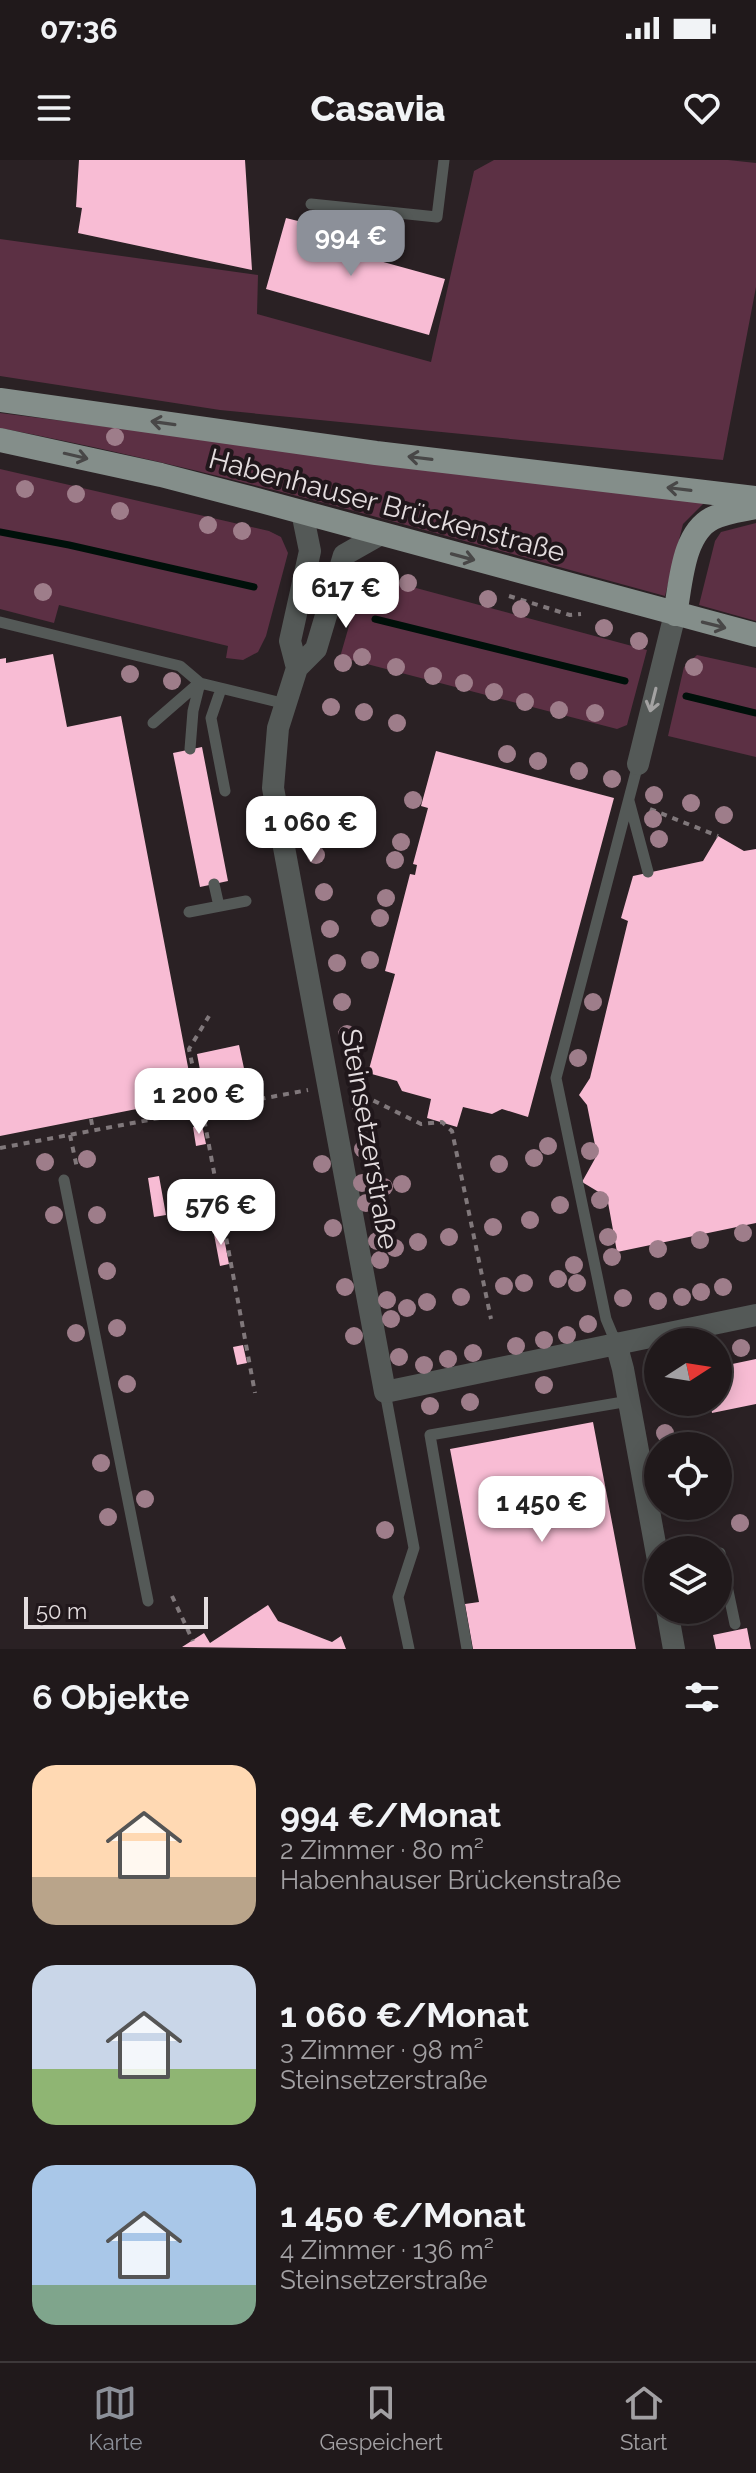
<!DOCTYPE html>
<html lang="de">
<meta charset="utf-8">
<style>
body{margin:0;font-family:Raleway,sans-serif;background:#282224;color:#f1f3f6;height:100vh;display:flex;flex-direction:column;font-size:30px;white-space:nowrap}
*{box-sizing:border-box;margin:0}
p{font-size:26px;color:#a2a0a3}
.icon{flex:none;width:44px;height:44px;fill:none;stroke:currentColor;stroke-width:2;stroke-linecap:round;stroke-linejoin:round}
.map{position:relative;height:1489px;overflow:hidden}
.details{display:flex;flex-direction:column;background:#20191b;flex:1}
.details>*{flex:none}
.needle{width:52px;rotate:78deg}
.fabs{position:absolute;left:644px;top:1168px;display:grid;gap:16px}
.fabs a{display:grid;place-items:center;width:88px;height:88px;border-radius:50%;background:#20191b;box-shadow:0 4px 20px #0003,0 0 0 2px #3d383a;font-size:40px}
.scale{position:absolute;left:24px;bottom:20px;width:184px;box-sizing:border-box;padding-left:8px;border:4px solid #e4dddf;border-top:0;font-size:22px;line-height:28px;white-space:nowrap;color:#e4dddf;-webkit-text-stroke:6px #20171b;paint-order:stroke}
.price{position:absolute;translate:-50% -68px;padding:0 18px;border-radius:16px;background:#fff;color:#222;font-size:26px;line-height:52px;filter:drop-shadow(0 2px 4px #0008)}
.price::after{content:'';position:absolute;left:50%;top:48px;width:24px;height:18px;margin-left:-12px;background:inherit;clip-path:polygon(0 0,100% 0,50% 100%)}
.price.current{background:#8c9099;color:#fff}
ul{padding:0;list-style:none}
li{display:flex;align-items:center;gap:24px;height:200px;padding:0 32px}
li span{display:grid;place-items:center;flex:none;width:224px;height:160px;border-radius:24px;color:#555}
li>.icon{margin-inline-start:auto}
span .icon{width:96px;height:96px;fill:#fffc;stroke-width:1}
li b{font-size:34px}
h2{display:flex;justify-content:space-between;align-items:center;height:96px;padding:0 32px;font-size:34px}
.status{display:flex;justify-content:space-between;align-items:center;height:56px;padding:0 40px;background:#20191b;direction:ltr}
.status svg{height:22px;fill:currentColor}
header{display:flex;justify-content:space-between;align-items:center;height:104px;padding:0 32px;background:#20191b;font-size:36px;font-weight:800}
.dock{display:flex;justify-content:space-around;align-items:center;height:112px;border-top:2px solid #3d383a;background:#20191b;font-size:22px;color:#a2a0a3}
.dock a{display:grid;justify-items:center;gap:4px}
.dock .current{color:#8c9099}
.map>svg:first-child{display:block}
.green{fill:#5c3044}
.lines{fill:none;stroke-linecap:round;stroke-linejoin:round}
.stream{stroke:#00100a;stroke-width:7}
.building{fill:#f8bcd4}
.path{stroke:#80787b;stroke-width:4;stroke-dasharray:6 6;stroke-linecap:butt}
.lane{stroke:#545957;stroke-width:11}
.street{stroke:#545957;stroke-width:22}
.primary{stroke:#848e8a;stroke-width:24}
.tree{fill:#9e7d8a}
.oneway{stroke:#484747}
.oneway2{stroke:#a3a2a2}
.labels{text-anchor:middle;stroke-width:8;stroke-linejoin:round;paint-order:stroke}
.street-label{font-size:28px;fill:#e4dddf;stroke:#20171b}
</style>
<div class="status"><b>07:36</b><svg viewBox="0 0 49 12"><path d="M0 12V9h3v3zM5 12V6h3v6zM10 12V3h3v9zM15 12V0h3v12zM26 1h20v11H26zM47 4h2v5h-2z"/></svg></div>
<header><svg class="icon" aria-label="menu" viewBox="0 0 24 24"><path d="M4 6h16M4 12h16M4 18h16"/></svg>Casavia<svg class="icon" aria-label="heart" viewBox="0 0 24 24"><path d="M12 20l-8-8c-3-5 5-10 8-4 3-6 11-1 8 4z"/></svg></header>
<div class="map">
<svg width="756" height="1489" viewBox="0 0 756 1489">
<rect width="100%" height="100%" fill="#2a2124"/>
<!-- green -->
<path class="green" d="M494,0H728L756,3V127L723,300L220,250L0,216V79L258,115L257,154L431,202L474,11Z
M0,253L705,342L683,364L665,436C444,376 225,311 0,268Z
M0,309L269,371L281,377L288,393L266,476L258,492L243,500L226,498L228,486L59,445L54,463L0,449Z
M756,363V461L699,445L715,381L721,372Z
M364,414L647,490L627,565L617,569L340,497Z
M697,495L756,508V597L668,576L684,507Z"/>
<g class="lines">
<!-- stream -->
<path class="stream" d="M0,372L69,385L254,427
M375,459L625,521
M686,536L756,553"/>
</g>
<!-- building -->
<path class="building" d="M79,0H245L252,110L78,73L82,48L76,47Z
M286,58L298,61L309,58L320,61L324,68L362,79L358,95L445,119L429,175L266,129Z
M53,494L67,567L121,556L192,928L203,926L197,894L239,885L248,927L0,976V499L6,498V503Z
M202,587L228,721L200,727L173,593Z
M436,591L614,638L528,957L502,949L492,954L463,947L457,967L427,958L431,939L402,931L397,921L368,913L395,814L385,811L410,714L415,715L417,705L413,704L428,648L421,646Z
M718,676L744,691L756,689V1063L617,1092L607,1037L582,1022L597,995L587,945L579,935L590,918L628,761L621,758L633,716L703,701Z
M202,965L206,984L196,986L193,967Z
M159,1016L166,1055L154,1057L148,1018Z
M222,1068L229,1104L220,1106L213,1069Z
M243,1185L247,1203L237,1205L233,1187Z
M756,1199V1244L712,1253L710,1242H718V1207Z
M593,1262L636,1489H473L465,1444L479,1442L450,1289Z
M268,1445L278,1461L332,1482L341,1476L346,1489L182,1487L204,1473L210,1483Z
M747,1468L751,1489H716L713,1475Z"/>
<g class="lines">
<!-- path -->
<path class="path" d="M509,436L570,455L581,454
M650,649L718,676
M197,927L189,889L209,856
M352,930L421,964L442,962L452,971L491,1159
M200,937L255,1233
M91,959L93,970
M70,975L77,1008
M0,988L308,930
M172,1436L193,1481"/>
<!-- lane -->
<path class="lane" d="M311,44L437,57L444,0
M0,462L180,506L200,523L286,544
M221,529L211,558L225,631
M153,563L199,523
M190,589L193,551L200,523
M629,641L648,712
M214,724L219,746
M189,752L246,741
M64,1020L148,1441
M616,1183L606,1159L556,918L638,604
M385,1232L414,1388L398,1437L409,1489
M718,1394L720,1393L735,1464
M467,1489L430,1275L629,1241"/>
<!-- street -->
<path class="street" d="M381,374L344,395L316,489L297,508L278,568L273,628L385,1232L756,1155
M297,508L290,481L310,391L302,352
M638,604L675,454
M616,1183L623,1209L658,1400
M667,1450L674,1489"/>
<!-- primary -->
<path class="primary" d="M0,240L376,293L756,338
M0,280L161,315L261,341L756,475
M675,454C681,425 682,373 713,358C727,351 742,350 756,347"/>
</g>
<!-- trees -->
<g class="tree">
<circle cx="115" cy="277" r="9"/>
<circle cx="25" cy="329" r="9"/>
<circle cx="76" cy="334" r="9"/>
<circle cx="120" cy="351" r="9"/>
<circle cx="208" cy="365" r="9"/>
<circle cx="242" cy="371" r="9"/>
<circle cx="370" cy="413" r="9"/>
<circle cx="408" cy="423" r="9"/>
<circle cx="43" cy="432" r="9"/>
<circle cx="488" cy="439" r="9"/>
<circle cx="521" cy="449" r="9"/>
<circle cx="604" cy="468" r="9"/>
<circle cx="639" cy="481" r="9"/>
<circle cx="362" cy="497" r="9"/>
<circle cx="343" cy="503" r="9"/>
<circle cx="396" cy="507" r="9"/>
<circle cx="694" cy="507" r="9"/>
<circle cx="130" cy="514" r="9"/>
<circle cx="433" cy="516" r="9"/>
<circle cx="172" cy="521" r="9"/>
<circle cx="464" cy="523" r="9"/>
<circle cx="494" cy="532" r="9"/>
<circle cx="525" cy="542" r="9"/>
<circle cx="331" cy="547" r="9"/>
<circle cx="559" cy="550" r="9"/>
<circle cx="364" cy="552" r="9"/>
<circle cx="595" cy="553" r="9"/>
<circle cx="397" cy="563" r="9"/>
<circle cx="507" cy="594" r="9"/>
<circle cx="538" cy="601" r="9"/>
<circle cx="579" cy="611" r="9"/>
<circle cx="612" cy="619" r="9"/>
<circle cx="654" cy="635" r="9"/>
<circle cx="413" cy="640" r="9"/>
<circle cx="691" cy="643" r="9"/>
<circle cx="724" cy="655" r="9"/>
<circle cx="308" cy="659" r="9"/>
<circle cx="653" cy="659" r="9"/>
<circle cx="659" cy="679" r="9"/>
<circle cx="401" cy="682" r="9"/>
<circle cx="316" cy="695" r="9"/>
<circle cx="395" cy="700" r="9"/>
<circle cx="324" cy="732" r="9"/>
<circle cx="386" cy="738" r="9"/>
<circle cx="380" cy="758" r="9"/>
<circle cx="330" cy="769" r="9"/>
<circle cx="370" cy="800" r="9"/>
<circle cx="337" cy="803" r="9"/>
<circle cx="342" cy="842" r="9"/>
<circle cx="593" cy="842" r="9"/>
<circle cx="347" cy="874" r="9"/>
<circle cx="578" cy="898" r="9"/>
<circle cx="361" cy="946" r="9"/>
<circle cx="548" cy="986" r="9"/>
<circle cx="363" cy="989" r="9"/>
<circle cx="590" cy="991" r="9"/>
<circle cx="534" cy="998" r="9"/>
<circle cx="87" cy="999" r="9"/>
<circle cx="45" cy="1002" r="9"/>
<circle cx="322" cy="1004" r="9"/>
<circle cx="499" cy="1004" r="9"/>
<circle cx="362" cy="1023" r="9"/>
<circle cx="402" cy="1024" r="9"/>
<circle cx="384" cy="1027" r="9"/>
<circle cx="600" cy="1040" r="9"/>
<circle cx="366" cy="1043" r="9"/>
<circle cx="560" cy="1045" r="9"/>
<circle cx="54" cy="1055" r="9"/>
<circle cx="97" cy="1055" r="9"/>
<circle cx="530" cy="1060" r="9"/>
<circle cx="493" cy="1067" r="9"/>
<circle cx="333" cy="1068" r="9"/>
<circle cx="743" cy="1073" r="9"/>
<circle cx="449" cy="1077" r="9"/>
<circle cx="608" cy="1077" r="9"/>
<circle cx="700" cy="1080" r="9"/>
<circle cx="377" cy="1081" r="9"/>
<circle cx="418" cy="1082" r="9"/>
<circle cx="395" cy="1088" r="9"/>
<circle cx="658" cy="1089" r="9"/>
<circle cx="612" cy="1097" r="9"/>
<circle cx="380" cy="1100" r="9"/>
<circle cx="574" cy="1105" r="9"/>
<circle cx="107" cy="1111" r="9"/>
<circle cx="558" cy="1119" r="9"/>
<circle cx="524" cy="1123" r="9"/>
<circle cx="577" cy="1123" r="9"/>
<circle cx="504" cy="1126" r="9"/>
<circle cx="345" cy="1127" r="9"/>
<circle cx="723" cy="1127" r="9"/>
<circle cx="701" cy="1132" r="9"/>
<circle cx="461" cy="1137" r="9"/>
<circle cx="682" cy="1137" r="9"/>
<circle cx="623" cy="1138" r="9"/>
<circle cx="387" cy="1140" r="9"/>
<circle cx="658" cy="1141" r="9"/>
<circle cx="427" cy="1142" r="9"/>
<circle cx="407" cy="1148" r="9"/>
<circle cx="391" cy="1159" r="9"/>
<circle cx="588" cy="1164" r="9"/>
<circle cx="117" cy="1168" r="9"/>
<circle cx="76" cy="1173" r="9"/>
<circle cx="567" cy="1175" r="9"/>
<circle cx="354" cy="1176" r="9"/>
<circle cx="544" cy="1180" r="9"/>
<circle cx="516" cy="1186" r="9"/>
<circle cx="741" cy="1188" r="9"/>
<circle cx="473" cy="1193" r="9"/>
<circle cx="399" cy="1197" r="9"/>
<circle cx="448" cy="1199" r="9"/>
<circle cx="424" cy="1205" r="9"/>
<circle cx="127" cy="1224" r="9"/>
<circle cx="544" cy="1225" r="9"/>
<circle cx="470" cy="1242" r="9"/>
<circle cx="430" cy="1246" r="9"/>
<circle cx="665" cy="1273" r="9"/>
<circle cx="101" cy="1303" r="9"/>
<circle cx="145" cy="1339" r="9"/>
<circle cx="108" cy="1357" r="9"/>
<circle cx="740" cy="1363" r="9"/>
<circle cx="385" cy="1370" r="9"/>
</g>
<!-- one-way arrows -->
<defs><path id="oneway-shaft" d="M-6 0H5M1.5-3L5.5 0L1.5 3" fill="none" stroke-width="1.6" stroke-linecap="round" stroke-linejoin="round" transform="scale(2)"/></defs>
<g class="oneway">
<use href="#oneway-shaft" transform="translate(163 263) rotate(-172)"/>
<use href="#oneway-shaft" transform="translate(76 296) rotate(13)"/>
<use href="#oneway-shaft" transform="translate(420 298) rotate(-173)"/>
<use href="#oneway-shaft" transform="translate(679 329) rotate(-173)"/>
<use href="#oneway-shaft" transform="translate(463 397) rotate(15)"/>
<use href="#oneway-shaft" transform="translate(714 465) rotate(14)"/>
</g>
<use class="oneway2" href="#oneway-shaft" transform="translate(653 540) rotate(104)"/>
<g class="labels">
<!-- street labels -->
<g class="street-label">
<text transform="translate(387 345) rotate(15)" y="10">Habenhauser Brückenstraße</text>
<text transform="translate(370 979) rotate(80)" y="10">Steinsetzerstraße</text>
</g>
</g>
</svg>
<div class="fabs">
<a><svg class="needle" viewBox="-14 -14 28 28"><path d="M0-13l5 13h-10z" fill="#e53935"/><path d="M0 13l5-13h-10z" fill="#a2a0a3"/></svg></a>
<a><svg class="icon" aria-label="locate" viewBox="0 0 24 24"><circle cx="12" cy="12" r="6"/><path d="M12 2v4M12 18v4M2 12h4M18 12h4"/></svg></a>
<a><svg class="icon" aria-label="layers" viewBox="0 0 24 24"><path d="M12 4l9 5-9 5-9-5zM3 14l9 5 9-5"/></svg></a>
</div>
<div class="scale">50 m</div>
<b class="price current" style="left:351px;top:118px">994 €</b>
<b class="price" style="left:346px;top:470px">617 €</b>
<b class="price" style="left:311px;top:704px">1 060 €</b>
<b class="price" style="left:199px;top:976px">1 200 €</b>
<b class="price" style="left:221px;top:1087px">576 €</b>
<b class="price" style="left:542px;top:1384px">1 450 €</b>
</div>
<section class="details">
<h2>6 Objekte<svg class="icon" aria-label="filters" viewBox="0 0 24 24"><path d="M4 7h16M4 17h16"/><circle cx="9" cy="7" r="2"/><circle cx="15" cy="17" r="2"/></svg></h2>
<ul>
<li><span style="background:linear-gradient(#ffd9b3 70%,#b9a48a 0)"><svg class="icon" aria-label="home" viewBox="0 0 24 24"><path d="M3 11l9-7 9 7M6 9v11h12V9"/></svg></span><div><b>994 €/Monat</b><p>2 Zimmer · 80 m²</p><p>Habenhauser Brückenstraße</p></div></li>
<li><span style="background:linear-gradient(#c9d6e8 65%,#8fb573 0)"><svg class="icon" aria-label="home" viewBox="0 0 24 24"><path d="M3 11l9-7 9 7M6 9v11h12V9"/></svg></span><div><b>1 060 €/Monat</b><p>3 Zimmer · 98 m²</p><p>Steinsetzerstraße</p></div></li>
<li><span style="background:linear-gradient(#a9c7e8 75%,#7fa58c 0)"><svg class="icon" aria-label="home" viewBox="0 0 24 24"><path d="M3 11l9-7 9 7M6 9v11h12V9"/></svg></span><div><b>1 450 €/Monat</b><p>4 Zimmer · 136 m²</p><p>Steinsetzerstraße</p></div></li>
</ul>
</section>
<nav class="dock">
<a class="current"><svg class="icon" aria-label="map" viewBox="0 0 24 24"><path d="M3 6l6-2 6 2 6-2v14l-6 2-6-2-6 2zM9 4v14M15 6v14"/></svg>Karte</a>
<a><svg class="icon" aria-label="saved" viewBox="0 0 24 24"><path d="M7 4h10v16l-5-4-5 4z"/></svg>Gespeichert</a>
<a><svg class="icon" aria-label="home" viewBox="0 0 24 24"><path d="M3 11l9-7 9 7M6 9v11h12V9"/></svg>Start</a>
</nav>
